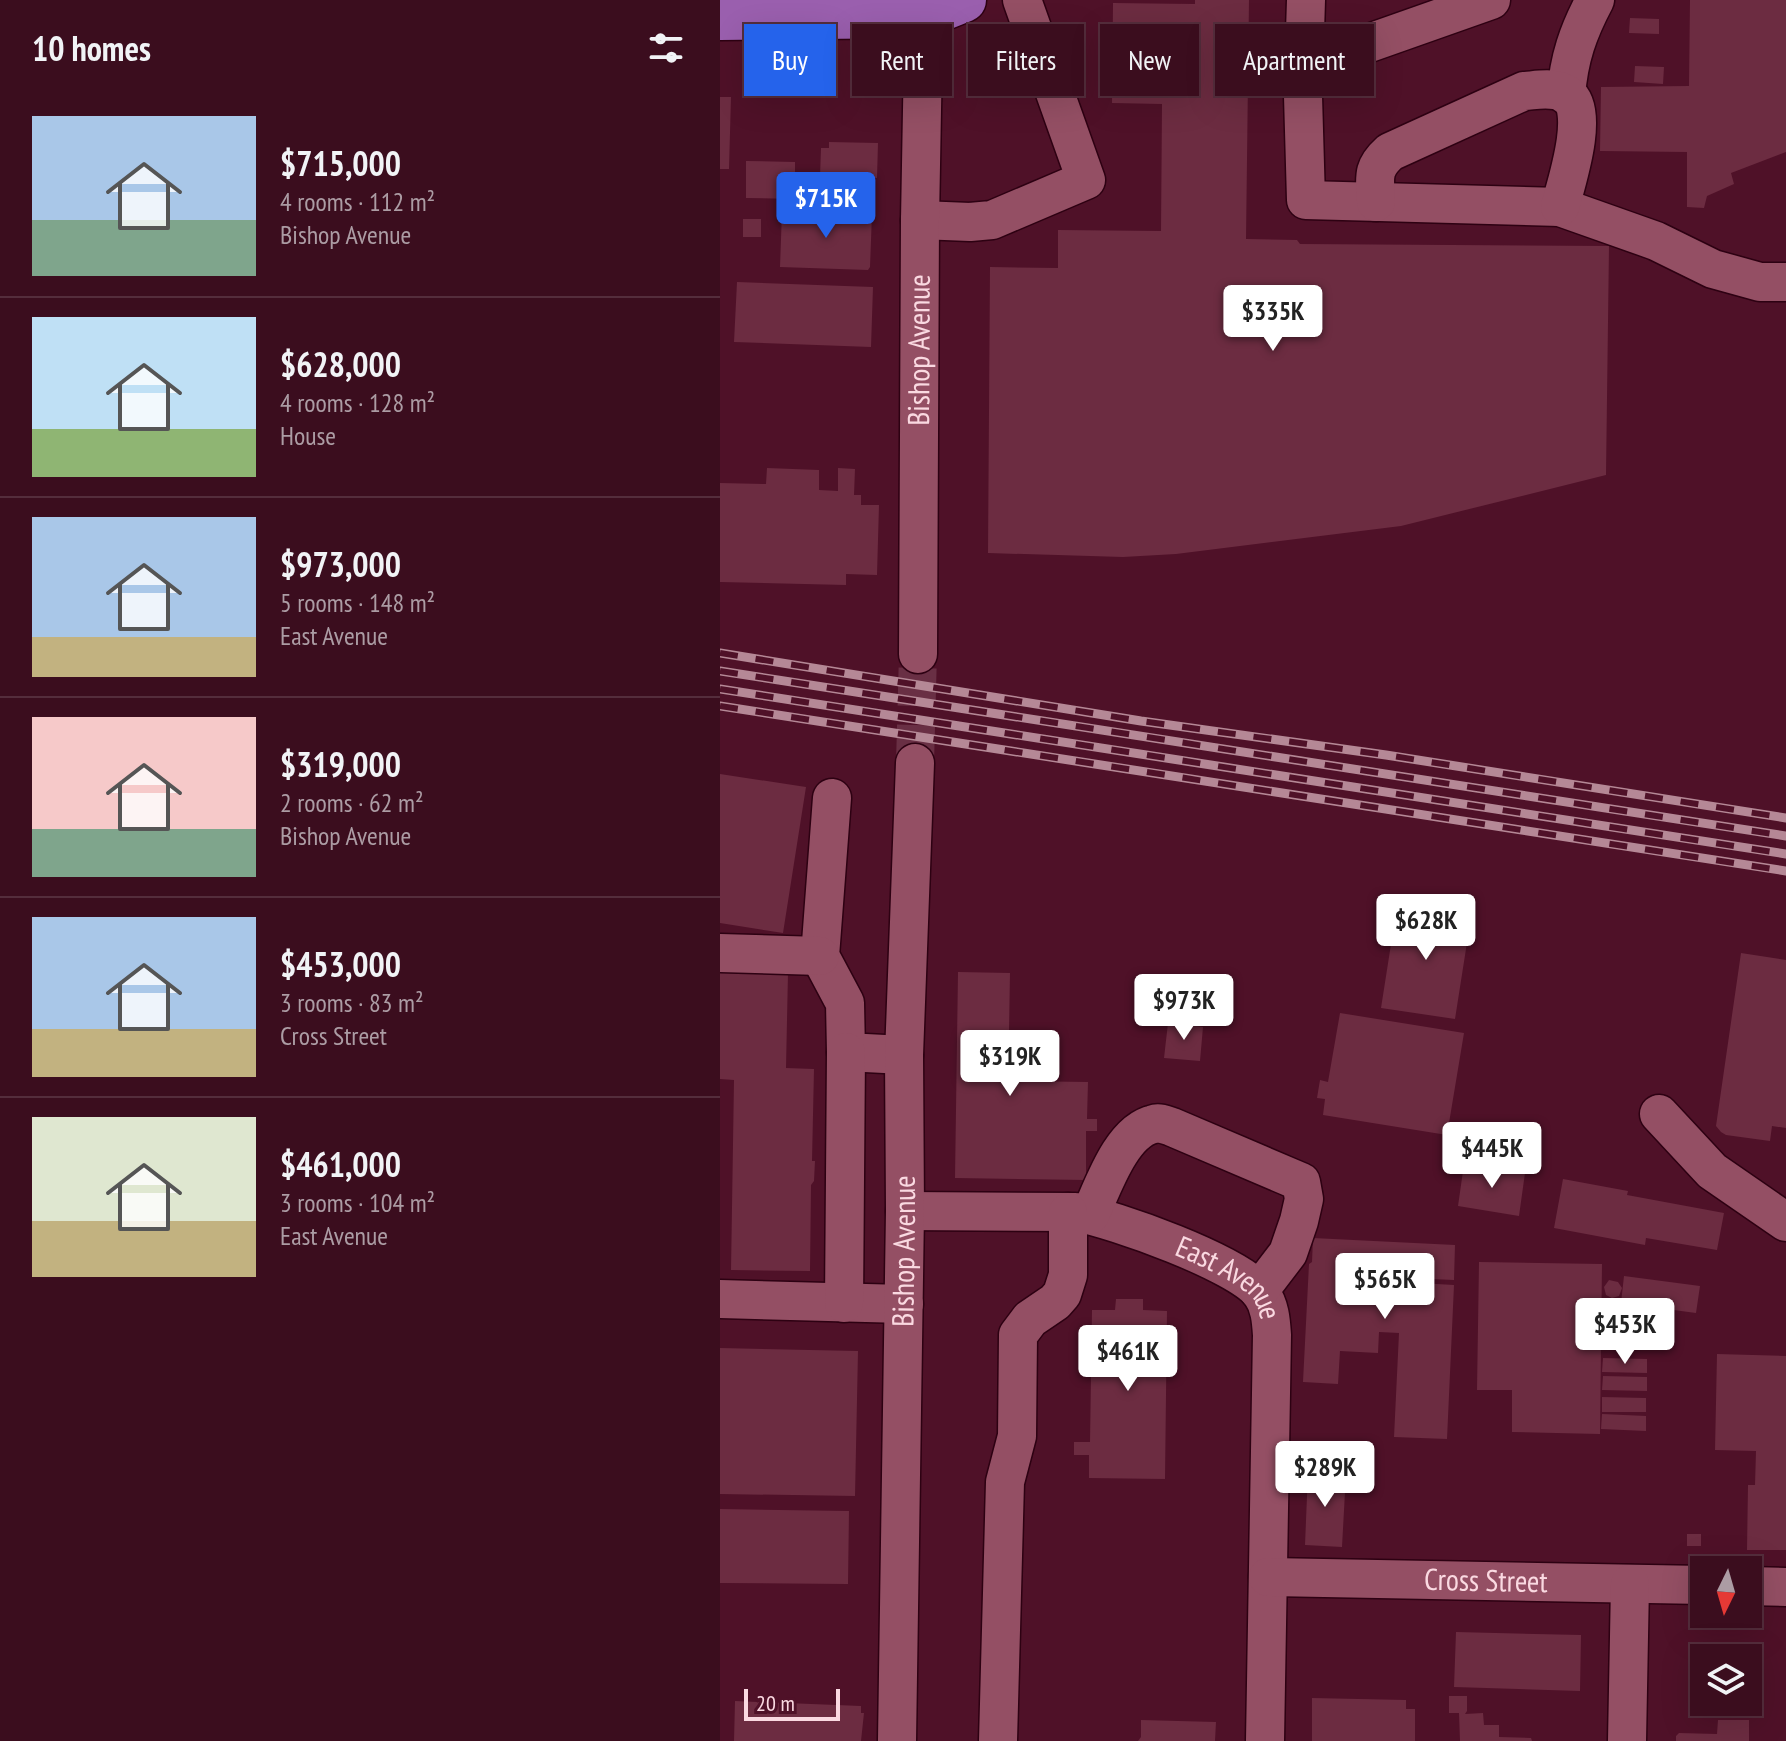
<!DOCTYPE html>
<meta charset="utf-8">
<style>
body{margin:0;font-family:"PT Sans Narrow",sans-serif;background:#421627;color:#f1f3f6;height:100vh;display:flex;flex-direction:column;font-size:30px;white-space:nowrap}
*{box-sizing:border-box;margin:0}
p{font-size:26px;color:#ac9ca4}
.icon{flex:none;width:44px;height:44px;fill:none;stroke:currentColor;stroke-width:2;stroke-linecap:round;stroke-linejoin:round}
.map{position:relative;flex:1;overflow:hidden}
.drawer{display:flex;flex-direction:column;background:#3b0d1e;width:720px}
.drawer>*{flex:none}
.banner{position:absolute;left:24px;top:24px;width:760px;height:72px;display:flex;gap:16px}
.needle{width:52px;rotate:185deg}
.fabs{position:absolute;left:970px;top:1556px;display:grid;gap:16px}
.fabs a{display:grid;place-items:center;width:72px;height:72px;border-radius:0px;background:#3b0d1e;box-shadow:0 8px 32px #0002,0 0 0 2px #542d3c;font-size:40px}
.scale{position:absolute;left:24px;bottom:20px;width:96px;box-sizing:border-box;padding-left:8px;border:4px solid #fad9e1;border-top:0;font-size:22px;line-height:28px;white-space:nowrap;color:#fad9e1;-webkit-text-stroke:6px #4f1128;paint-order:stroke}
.price{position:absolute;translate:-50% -68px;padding:0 18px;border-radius:8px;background:#fff;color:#222;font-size:26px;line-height:52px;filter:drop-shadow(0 2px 4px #0008)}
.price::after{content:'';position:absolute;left:50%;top:48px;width:24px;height:18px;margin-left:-12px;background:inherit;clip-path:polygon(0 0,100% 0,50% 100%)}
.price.selected{background:#2563eb;color:#fff}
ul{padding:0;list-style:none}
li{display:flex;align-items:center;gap:24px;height:200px;padding:0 32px}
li+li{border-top:2px solid #542d3c}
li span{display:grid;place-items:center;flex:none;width:224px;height:160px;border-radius:0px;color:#555}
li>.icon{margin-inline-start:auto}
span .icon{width:96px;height:96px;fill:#fffc;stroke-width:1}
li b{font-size:34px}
h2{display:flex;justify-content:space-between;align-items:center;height:96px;padding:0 32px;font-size:34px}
.pill{padding:0 28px;border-radius:0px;background:#3b0d1e;box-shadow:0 8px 32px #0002,0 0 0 2px #542d3c;font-size:28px;line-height:72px}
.pill.selected{background:#2563eb;color:#fff}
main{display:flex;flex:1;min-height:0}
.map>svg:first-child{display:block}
.building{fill:#6c2c41}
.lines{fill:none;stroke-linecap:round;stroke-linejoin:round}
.minor-tunnel{stroke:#692f44;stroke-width:38;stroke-dasharray:38 19;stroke-linecap:butt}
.minor-casing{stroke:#2d0112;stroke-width:41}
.major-casing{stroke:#2d0112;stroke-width:47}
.minor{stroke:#944f64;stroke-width:38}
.major{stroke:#9a5fae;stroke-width:44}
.rail-casing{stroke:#b58896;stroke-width:9}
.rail{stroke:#4f1128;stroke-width:6;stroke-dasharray:18;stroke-linecap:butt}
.labels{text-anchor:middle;stroke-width:6;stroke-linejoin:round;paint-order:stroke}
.street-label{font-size:30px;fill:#fad9e1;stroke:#4f1128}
</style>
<main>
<section class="drawer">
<h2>10 homes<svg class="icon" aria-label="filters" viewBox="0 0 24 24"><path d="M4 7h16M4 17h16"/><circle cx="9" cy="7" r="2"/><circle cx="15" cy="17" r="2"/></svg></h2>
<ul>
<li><span style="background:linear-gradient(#a9c7e8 65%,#7fa58c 0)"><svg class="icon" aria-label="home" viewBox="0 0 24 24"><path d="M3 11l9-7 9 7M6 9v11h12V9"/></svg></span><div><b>$715,000</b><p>4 rooms · 112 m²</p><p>Bishop Avenue</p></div></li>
<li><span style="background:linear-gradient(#bfe0f5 70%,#8fb573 0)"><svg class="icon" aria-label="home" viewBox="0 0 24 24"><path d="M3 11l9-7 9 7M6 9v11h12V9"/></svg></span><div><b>$628,000</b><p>4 rooms · 128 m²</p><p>House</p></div></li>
<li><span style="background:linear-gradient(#a9c7e8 75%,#c2b280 0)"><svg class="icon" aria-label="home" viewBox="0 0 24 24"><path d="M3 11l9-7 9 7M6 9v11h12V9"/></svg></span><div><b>$973,000</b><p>5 rooms · 148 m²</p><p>East Avenue</p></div></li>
<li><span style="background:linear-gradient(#f6c9c9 70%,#7fa58c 0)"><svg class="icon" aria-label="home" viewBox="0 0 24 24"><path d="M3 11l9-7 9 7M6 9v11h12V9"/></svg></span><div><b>$319,000</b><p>2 rooms · 62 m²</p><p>Bishop Avenue</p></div></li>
<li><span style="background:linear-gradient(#a9c7e8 70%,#c2b280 0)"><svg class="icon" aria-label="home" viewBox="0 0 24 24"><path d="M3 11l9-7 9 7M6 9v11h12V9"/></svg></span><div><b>$453,000</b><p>3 rooms · 83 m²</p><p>Cross Street</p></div></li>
<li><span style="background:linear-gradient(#dfe7d0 65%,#c2b280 0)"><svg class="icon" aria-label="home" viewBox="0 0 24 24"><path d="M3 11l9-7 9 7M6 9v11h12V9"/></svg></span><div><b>$461,000</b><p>3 rooms · 104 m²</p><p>East Avenue</p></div></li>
</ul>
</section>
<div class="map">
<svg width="1066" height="1741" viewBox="0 0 1066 1741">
<rect width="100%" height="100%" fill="#4f1128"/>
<!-- building -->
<path class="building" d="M475,0H529L526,239L577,240L580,244L889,246L886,475L681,526L456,554L403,557L268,553L270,267L338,268V230L441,231L442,104L392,103L393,3L475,4Z
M970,0H1066V152L1011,173L1014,184L987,196L984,208L967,207V152L880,151L881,87L969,86Z
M910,18L939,19V34L909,33Z
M915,66L944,67L943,84L914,82Z
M0,97H11L9,169H0Z
M109,142L158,143L157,178L100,177L101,148H109Z
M26,161L75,162V199L26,198Z
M62,211L152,214L150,267L148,270L60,267Z
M23,219H41V237H23Z
M17,282L153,287L151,347L14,342Z
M47,468L99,470V490L118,491V468L135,469L134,495H141V505H159L157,575L126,574V585L0,582V483L46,484Z
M0,774L86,787L63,933L0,923Z
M677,906L751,917L735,1019L661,1008Z
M1021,953L1066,960V1128L1052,1126L1050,1141L1006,1135L1001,1132L996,1126Z
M0,972L68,973L66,1068L94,1069L92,1161H95L94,1181L91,1185L90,1271L11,1270L14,1080L0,1079Z
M238,972L290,973L289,1032H300V1050L289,1049L288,1081L368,1082L367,1119H377V1131H366V1180L235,1178Z
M620,1013L744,1033L727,1135L603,1115L605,1099L597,1098L600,1080L608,1082Z
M448,1023L483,1027L480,1061L444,1058Z
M744,1164L805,1173L799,1216L738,1206Z
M843,1179L908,1191L907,1195L1004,1213L997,1250L926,1238L925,1245L834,1228Z
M593,1238L735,1245L734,1280L667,1277L665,1281L734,1285L727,1439L674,1437L679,1333L659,1332L658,1353L620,1351L618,1384L583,1382L589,1264L592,1262Z
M759,1262L882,1264L880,1434L792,1432V1390H757Z
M904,1276L980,1286L976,1313L901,1303Z
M889,1280L898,1282L902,1288L899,1296L892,1298L886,1295L884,1287Z
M396,1299H423V1310L447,1311L445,1479L369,1478V1455H354V1442H370L372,1310H395Z
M921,1318L930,1320L927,1331L918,1329Z
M907,1319L913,1320L916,1326L912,1332L905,1329L902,1325Z
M890,1336L898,1338V1346L892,1349L886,1345Z
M906,1336L914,1338V1346L909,1349L902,1346Z
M922,1338L929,1339L931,1345L926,1350L918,1347Z
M0,1348L138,1351L135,1496L0,1494Z
M997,1354L1066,1356V1550H1027L1028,1485H1035L1036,1451L995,1450Z
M883,1358L927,1359V1373L882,1372Z
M883,1376L927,1377V1391L882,1390Z
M882,1397L926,1398V1412H882Z
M882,1414L926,1416V1431L881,1429Z
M588,1472L626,1474L622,1547L585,1545Z
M0,1509L129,1511L128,1584L0,1583Z
M967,1534H981V1546H967Z
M736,1632L861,1635L860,1691L734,1687Z
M729,1696H747V1711L745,1714L763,1713L764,1725H779V1737L811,1738L812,1741H740L739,1713H729Z
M592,1698L686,1700V1709H695V1741H592Z
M15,1701L141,1706V1713H144L141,1741H14Z
M421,1720L496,1722L495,1741H418L421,1737Z
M998,1720H1029V1741H956V1736L959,1733L997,1734Z"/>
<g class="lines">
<!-- minor-tunnel -->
<path class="minor-tunnel" d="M195,763L198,654"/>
<defs>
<g id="minor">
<path d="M586,0L583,96L586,200L840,207L936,241L993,269L1040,282H1066"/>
<path d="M584,66L771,0"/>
<path d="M846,95C849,58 858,32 875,0"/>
<path d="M656,202C655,178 651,169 670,152L804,91C818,90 835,86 848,95C870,112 846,184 840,207"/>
<path d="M200,220L250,222L272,220L366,180L302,0"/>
<path id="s1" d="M198,654L200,220L204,0"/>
<path d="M112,798L100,956L125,1003L126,1052L184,1055"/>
<path d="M0,953L100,956"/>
<path d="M939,1114L992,1171L1066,1222"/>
<path id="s2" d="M185,1211L355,1212C394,1219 518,1263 541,1293C550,1306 551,1320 552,1335L545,1741"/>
<path d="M370,1215C383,1187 401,1131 434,1124C439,1122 446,1125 452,1127L581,1182L584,1199L579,1221L568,1253L539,1291"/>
<path d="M0,1299L184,1304"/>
<path d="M124,1303L126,1052"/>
<path id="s3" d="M548,1577L984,1585"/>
<path d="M1028,1586L1066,1587"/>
<path id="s4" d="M177,1741L185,1211L184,1055L195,763"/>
<path d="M278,1741L285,1482L297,1436L298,1335L310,1319L335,1302L342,1294L348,1275V1212"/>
<path d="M907,1741L910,1584"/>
</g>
<path id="major" d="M0,18L204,16L244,0"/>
</defs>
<!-- minor casing -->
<use href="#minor" class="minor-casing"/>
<!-- major casing -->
<use href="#major" class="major-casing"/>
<!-- minor -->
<use href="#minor" class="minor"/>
<!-- major -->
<use href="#major" class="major"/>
<defs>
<path id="rail" d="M0,653L421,721L666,755L1066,818
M0,671L1066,836
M0,689L1066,854
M0,706L1066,871"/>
</defs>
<!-- rail casing -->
<use href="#rail" class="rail-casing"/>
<!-- rail -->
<use href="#rail" class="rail"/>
</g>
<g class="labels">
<!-- street labels -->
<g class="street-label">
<text dy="10" stroke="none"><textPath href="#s1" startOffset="304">Bishop Avenue</textPath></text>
<text dy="10" stroke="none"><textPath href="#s4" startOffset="490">Bishop Avenue</textPath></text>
<text dy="10" stroke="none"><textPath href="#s2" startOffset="340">East Avenue</textPath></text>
<text dy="10" stroke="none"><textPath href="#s3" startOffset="218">Cross Street</textPath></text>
</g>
</g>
</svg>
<div class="fabs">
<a><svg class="needle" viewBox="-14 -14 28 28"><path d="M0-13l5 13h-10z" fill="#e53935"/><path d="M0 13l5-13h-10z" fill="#ac9ca4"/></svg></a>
<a><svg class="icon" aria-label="layers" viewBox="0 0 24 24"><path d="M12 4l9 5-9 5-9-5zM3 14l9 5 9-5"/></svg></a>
</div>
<div class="scale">20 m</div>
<b class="price selected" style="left:106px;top:240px">$715K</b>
<b class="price" style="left:553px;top:353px">$335K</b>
<b class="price" style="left:706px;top:962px">$628K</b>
<b class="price" style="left:464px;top:1042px">$973K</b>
<b class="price" style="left:290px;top:1098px">$319K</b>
<b class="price" style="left:772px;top:1190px">$445K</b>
<b class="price" style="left:665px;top:1321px">$565K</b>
<b class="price" style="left:905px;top:1366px">$453K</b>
<b class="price" style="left:408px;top:1393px">$461K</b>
<b class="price" style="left:605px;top:1509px">$289K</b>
<div class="banner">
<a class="pill selected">Buy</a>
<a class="pill">Rent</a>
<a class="pill">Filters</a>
<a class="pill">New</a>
<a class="pill">Apartment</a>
</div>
</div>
</main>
